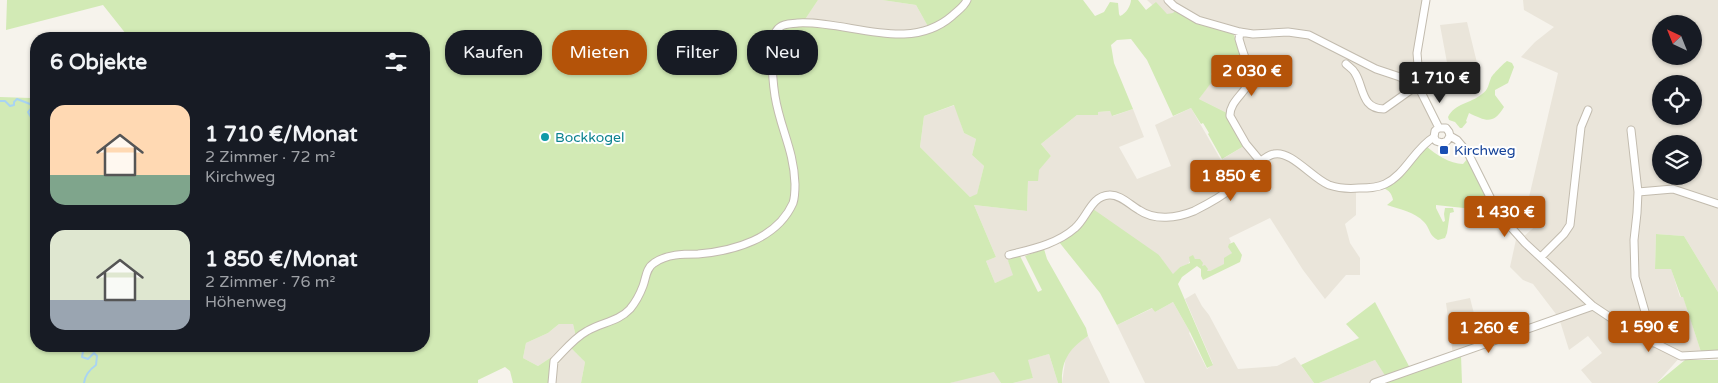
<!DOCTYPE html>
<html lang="de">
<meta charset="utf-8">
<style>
body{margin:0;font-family:"Varela Round",sans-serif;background:#242831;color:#f1f3f6;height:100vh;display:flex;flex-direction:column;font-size:19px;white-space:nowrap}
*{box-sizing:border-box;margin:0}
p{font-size:16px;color:#9ea1a6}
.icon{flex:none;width:28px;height:28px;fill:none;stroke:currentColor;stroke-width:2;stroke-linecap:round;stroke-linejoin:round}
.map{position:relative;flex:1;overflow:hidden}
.drawer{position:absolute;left:30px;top:32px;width:400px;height:320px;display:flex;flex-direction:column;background:#171b24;border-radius:20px;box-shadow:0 1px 4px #0004}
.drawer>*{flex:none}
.guide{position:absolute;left:445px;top:30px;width:475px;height:45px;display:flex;gap:10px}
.needle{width:32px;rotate:317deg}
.controls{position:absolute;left:1652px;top:15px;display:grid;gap:10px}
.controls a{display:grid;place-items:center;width:50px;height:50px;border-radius:50%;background:#171b24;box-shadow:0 1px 4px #0004;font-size:25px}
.price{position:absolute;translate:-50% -42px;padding:0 11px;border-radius:5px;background:#b45309;color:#fff;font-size:16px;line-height:32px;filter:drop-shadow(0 1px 2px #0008)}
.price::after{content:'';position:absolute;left:50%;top:30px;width:15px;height:11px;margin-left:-8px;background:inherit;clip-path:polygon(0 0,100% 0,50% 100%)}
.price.active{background:#222;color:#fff}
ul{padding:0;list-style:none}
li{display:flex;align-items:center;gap:15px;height:125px;padding:0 20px}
li span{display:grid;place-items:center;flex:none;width:140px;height:100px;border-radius:15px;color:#555}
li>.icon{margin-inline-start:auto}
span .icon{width:60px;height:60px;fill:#fffc;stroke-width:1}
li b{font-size:21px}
h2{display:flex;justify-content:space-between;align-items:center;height:60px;padding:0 20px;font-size:21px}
.tag{padding:0 18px;border-radius:20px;background:#171b24;box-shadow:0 1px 4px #0004;font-size:18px;line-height:45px}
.tag.active{background:#b45309;color:#fff}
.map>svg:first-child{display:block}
.residential{fill:#eae5da;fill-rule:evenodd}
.green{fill:#d2eab5;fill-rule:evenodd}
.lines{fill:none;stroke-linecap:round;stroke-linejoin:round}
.stream{stroke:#a9d4f2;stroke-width:2}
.minor-casing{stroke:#c2bbae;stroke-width:9}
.minor{stroke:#fff;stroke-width:7}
.culture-dot{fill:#0f9aa8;stroke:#fff;stroke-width:2}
.transit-dot{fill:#1a4fb4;stroke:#fff;stroke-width:2}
.labels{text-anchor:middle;stroke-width:4;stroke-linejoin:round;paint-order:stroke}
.culture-label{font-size:14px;fill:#0d838f;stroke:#fff;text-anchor:start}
.transit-label{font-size:14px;fill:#164399;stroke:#fff;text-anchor:start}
</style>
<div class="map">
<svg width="1718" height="383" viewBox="0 0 1718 383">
<rect width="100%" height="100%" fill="#f6f3ec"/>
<!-- residential -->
<path class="residential" d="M818,0H882L916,5L929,28L900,33L804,21Z
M1147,0H1426L1417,53L1420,90L1439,128L1392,180L1356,189V215L1345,224L1350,243L1360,258V275H1346L1325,299L1303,270L1270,218L1229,238L1231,242L1230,243L1232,253L1224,260L1225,264L1208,272L1193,257L1188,264L1180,267L1173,275L1159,255L1066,235L1009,255L1008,261L1014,275L995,283L986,261L996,257L974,205L1027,211L1028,181L1051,156L1041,144L1077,115H1098V112L1110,111L1113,116L1133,109L1144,137L1119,147L1137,179L1171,166L1155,125L1191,108L1221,160L1244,146L1230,122L1227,113L1199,99L1213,79L1211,72L1214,70L1217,72L1236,40L1233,32L1167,19Z
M1523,0H1718V292L1684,236L1656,234L1655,269L1671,268L1680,297L1683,296L1702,355L1681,356L1657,383H1592L1581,370L1602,353L1588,336L1569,350L1559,318L1533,284L1523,280L1510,267L1517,235L1521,239L1541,221L1526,210L1558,73L1521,57L1535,42L1554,27L1524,10ZM1661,24H1694V56H1661ZM1661,84H1694V116H1661ZM1661,144H1694V176H1661Z
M1467,22L1479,71L1465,78L1456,74L1448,68L1440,25Z
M955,105L964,133L976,139L972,155L984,166L977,195L970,197L920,147L924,116Z
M1195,293L1202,306L1209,315L1238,369L1277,366L1295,357L1314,383H1145L1117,325L1153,308L1155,312L1173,302L1190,332L1189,333L1207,369L1213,364L1185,299Z
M1470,298L1482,345L1453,355L1446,303Z
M559,324H573L576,337L554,358H550L538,366L523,358L526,343L548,333Z
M1088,336L1110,383H1062L1066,356L1077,343Z
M570,347L585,362L581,383H556V366L561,357Z
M1049,354L1058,383H1013L1033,378L1027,360Z
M1375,360L1387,378L1374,383H1319Z
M995,372L1001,383H950L969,377Z"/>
<!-- green -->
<path class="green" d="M7,0H818L804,21L812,25L869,34L930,30L916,5L882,0H1083L1095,16L1104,12L1110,2L1118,3L1119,14L1120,16C1126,14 1131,5 1131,0H1138L1146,10L1156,2L1167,14L1173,13L1178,8L1233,32L1248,77L1242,88L1220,77L1215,71H1213L1211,74L1214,79L1199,99L1227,113L1230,122L1244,146L1222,159L1208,134L1209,133L1203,123L1201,124L1191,108L1173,116L1147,60L1131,39L1117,40L1111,45L1114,63L1133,109L1112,116L1110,111L1098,112V115H1077L1041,144L1051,156L1039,170L1038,181H1028L1027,211L974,205L996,257L986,261L995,283L1013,275L1008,261L1009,257L1019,254L1038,292L1042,290L1025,256L1044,249L1047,259L1086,328L1088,336C1070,348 1061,360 1062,383H1058L1049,354L1028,360L1033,378L1013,383H1001L994,372L950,383H581L585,362L570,347C559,358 554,367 556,383H513L510,371L505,367L478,380V383H0V97L31,98L36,107L34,116L36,120V346H424V39H130L103,5L6,30ZM954,105L964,133L976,139L972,155L984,166L977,194L970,197L920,147L924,116ZM559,324H573L576,337L554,358H550L538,366L523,358L526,343L548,333Z
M1507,61L1512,63L1514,67L1508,83L1495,90V95L1504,107C1493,125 1486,121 1469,113L1466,121L1467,122L1462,128H1460L1455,122L1449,120L1448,117C1455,103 1470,104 1482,94C1489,89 1488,85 1491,78C1492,75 1504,63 1507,61Z
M1426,146C1435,154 1450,164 1463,164L1468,158L1497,214L1473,209L1436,205V208L1443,222L1445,221L1444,214L1445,208H1453L1454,212L1450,213L1447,233L1445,238L1438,240C1429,236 1430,228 1424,222C1415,212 1399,209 1387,205L1393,200C1392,194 1389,190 1383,188Z
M1093,209L1159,255L1173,274L1180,267L1190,263L1189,257L1193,255L1195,259H1200L1203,263L1202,266L1205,265L1208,269L1207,271H1210L1224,264V258L1232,253L1228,247L1229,244L1234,242L1242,255L1240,262L1203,280L1201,276V269L1197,266L1182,277L1178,284L1213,365L1207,368L1190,332L1173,302L1155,312L1152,308L1117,325L1100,293L1059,242Z
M1656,234L1684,236L1718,292V351L1701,352L1683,297H1681L1671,269H1655Z
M1375,302L1410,368L1386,377L1375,360L1319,383H1314L1301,365L1359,338L1346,324Z
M1461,355L1462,383H1381Z
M1685,360H1718V383H1657Z"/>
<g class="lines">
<!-- stream -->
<path class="stream" d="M0,101H5L10,106L14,105V102L17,99L30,104L32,107L28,112L36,126
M84,383C85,375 89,370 96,365L97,356L94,353L88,359L82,357L84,346"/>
<defs>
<path id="minor" d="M1168,0L1174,6L1198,20L1240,32L1253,34L1288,32L1309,35L1376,69L1400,77L1420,90
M1426,0L1417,53L1420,90L1439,128
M1240,32L1239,39L1242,49L1251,75C1250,91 1229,100 1230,116L1246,144L1261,162
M1346,64C1349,67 1353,69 1355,73C1364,87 1361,109 1384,109L1415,87
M1631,130L1638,192L1637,213L1634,240L1635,277L1654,343
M1450,136L1457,140L1468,153L1493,203L1508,224L1525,243L1593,306L1629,330L1681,356L1718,354
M1434,137L1436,141L1442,143L1447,141L1450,136
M1638,192L1673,189L1718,204
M1009,255C1032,249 1057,244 1075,228C1087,218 1091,196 1109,195C1120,194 1130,205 1139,210C1155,221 1177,218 1194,211C1208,204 1224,195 1236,185C1246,177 1262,156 1274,154C1291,150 1313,179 1329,185C1338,188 1349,189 1359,188C1368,188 1377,188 1385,184C1406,174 1414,149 1434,137L1435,131L1438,128H1446L1449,132L1450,136
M1541,257L1564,234L1570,225L1581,127L1588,110
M552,383L554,361C564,351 574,338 587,331C602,322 618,322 630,309C635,303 640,294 643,286C646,278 646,268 654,263C667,254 683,254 698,254C734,251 777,239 793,203C795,197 795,190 795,184C794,150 780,128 775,96C773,83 772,69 772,55C772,47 772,32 780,27C785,23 793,24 798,23C848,20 908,54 952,16C957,11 964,7 967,0
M1374,383L1593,306"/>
</defs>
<!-- minor casing -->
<use href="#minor" class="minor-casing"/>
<!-- minor -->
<use href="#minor" class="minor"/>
</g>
<!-- markers -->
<circle class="culture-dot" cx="545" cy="137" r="5"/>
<rect class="transit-dot" x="1439" y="145" width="10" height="10" rx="2.5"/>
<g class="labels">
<!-- culture labels -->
<g class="culture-label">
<text x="555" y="142">Bockkogel</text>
</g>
<!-- transit labels -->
<g class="transit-label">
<text x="1454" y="155">Kirchweg</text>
</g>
</g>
</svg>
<div class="controls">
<a><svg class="needle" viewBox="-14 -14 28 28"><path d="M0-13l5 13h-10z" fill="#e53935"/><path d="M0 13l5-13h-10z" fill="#9ea1a6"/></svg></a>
<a><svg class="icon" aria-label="locate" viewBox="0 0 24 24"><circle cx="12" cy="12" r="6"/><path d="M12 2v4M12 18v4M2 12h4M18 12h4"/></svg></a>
<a><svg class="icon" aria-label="layers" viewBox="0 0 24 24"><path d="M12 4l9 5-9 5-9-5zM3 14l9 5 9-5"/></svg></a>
</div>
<b class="price" style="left:1252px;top:97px">2 030 €</b>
<b class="price active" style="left:1440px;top:104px">1 710 €</b>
<b class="price" style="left:1231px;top:202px">1 850 €</b>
<b class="price" style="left:1505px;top:238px">1 430 €</b>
<b class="price" style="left:1649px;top:353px">1 590 €</b>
<b class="price" style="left:1489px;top:354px">1 260 €</b>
<div class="guide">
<a class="tag">Kaufen</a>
<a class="tag active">Mieten</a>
<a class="tag">Filter</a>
<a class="tag">Neu</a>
</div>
<section class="drawer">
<h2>6 Objekte<svg class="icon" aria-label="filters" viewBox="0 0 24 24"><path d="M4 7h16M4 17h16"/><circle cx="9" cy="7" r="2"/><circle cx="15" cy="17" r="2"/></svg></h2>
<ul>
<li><span style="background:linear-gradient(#ffd9b3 70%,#7fa58c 0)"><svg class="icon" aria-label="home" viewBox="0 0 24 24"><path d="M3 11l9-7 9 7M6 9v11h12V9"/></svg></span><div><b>1 710 €/Monat</b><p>2 Zimmer · 72 m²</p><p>Kirchweg</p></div></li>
<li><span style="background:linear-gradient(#dfe7d0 70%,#9aa5b1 0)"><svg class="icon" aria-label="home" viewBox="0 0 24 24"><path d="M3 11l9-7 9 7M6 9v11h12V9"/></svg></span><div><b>1 850 €/Monat</b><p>2 Zimmer · 76 m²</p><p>Höhenweg</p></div></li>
</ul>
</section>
</div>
